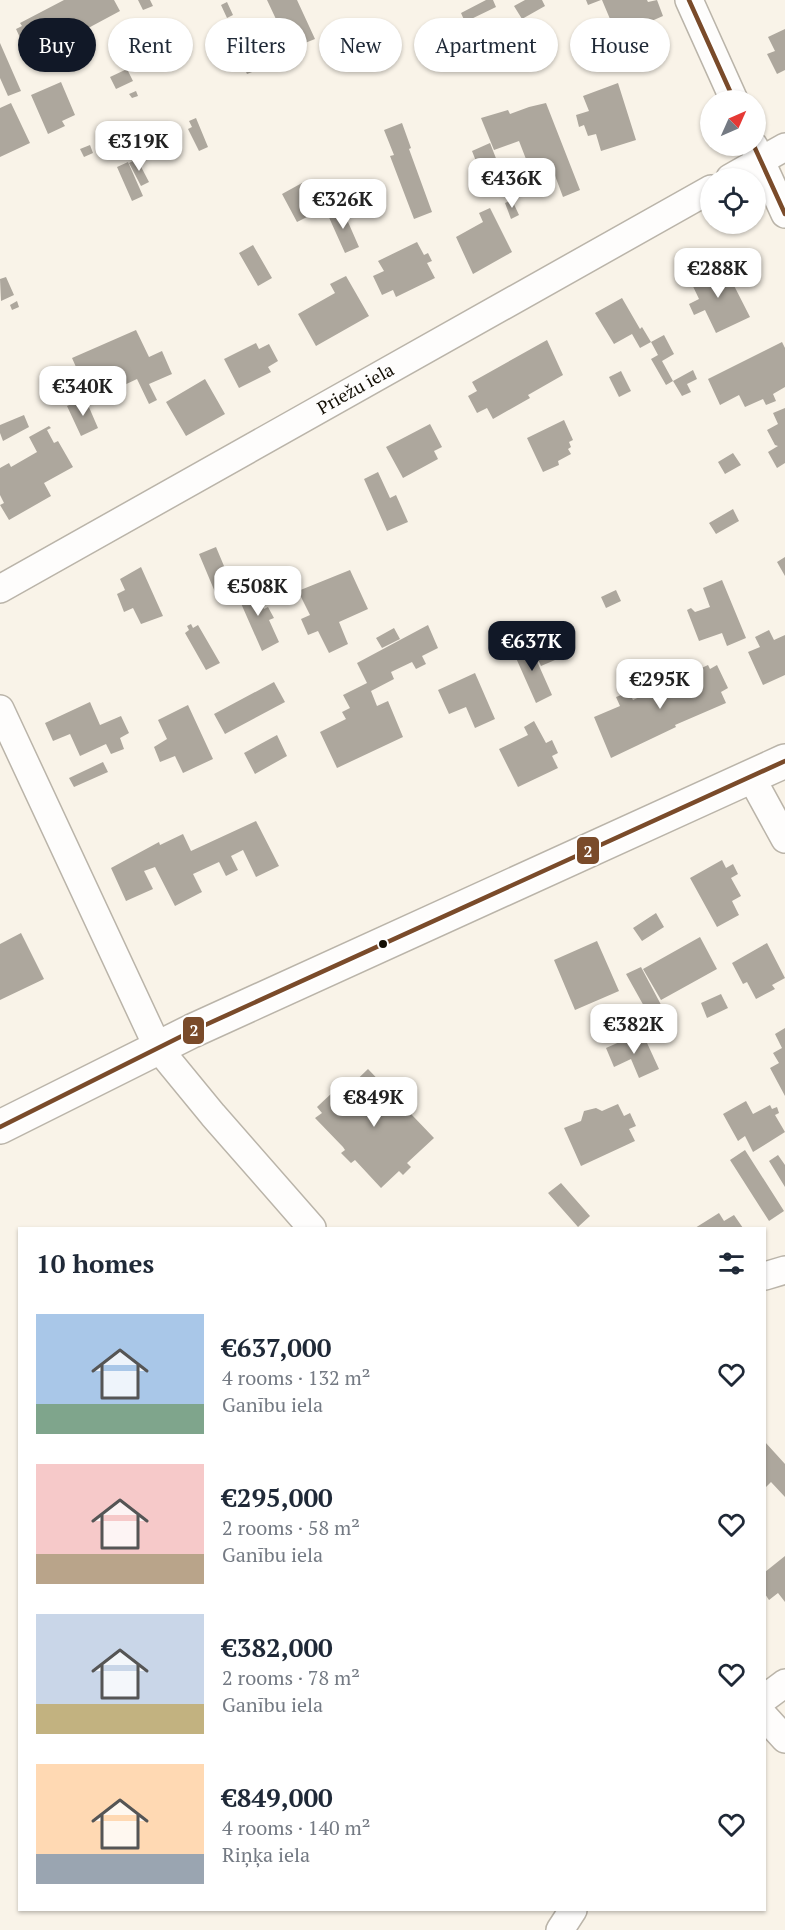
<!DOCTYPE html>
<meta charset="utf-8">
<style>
body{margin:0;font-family:"PT Serif",serif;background:#f6f6f7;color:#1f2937;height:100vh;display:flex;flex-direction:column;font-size:22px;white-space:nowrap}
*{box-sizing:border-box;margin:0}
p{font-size:20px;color:#747a83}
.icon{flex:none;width:33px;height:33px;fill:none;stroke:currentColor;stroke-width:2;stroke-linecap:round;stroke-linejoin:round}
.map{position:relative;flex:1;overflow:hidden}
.sheet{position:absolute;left:18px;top:1227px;width:748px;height:684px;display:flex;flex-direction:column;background:#fff;border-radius:0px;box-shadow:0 2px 4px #0004}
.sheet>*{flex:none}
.banner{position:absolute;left:18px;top:18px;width:750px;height:54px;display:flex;gap:12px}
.needle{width:39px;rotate:45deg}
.tools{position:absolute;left:700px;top:90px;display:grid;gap:12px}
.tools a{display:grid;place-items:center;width:66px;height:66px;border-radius:50%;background:#fff;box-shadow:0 2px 4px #0004;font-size:30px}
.price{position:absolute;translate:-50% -51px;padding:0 14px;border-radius:12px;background:#fff;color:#222;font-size:20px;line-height:39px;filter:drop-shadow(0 2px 3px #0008)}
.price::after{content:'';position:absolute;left:50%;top:36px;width:18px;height:14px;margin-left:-9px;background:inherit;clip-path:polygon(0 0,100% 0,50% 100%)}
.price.active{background:#111827;color:#fff}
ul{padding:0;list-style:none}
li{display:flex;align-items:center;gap:18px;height:150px;padding:0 18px}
li span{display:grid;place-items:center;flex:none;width:168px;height:120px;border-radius:0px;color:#555}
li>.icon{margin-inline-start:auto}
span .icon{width:72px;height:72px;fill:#fffc;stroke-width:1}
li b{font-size:26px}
h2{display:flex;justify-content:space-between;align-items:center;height:72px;padding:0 18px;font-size:26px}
.pill{padding:0 21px;border-radius:27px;background:#fff;box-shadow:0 2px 4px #0004;font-size:21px;line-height:54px}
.pill.active{background:#111827;color:#fff}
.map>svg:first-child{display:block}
.building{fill:#ada79d}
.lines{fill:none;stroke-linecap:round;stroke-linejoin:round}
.minor-casing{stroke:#bab4a9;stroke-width:30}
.tertiary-casing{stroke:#bab4a9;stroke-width:36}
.minor{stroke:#fefdfc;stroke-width:27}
.tertiary{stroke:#fefdfc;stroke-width:33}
.bus-1-casing{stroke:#fff;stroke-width:9}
.bus-1{stroke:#7a4b2a;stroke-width:4.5}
.bus-dot{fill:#140f05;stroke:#fff;stroke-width:2}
.labels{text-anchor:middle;stroke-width:4.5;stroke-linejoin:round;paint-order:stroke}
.street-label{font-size:18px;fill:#140f05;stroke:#fff}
.line-badge{stroke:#fff;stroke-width:2}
.badge-label{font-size:16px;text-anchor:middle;font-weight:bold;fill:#fff}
</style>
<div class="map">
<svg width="785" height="1930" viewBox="0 0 785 1930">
<rect width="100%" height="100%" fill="#f9f3e8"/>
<!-- building -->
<path class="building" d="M64,0H114L120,11L38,55L30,41L23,44L16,29L22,26L20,23Z
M138,0H150L153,6L143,10Z
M267,0H297L315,39L290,49Z
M486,0H493L496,7L465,22L461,13Z
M525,0H542L545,6L522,19L514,6Z
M586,0H601L588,5Z
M602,0H647L648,2L657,0L663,16L601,43L598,35L609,30L605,21L610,19Z
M227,2L233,15L227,18L221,5Z
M160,21L171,47L163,50L151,25Z
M785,29V70L777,74L767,54L775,51L768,37Z
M514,34L520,51L511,55L504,38Z
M0,43L21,91L8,96L0,78Z
M248,44L260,69L247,74L236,50Z
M127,69L133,81L116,89L110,77Z
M61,82L75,115L62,121L65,126L48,134L31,95Z
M618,83L636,140L601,151L596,134L588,136L584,125L579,127L576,115L589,111L583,96Z
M136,91L138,96L132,98L129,94Z
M11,103L30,143L0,157V108Z
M546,103L580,190L563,197L551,165L531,172L519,141L494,150L481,118L508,110L510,114L529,107Z
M196,118L208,147L199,151L188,129L192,127L189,121Z
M402,123L411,148L409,149L432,212L414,219L390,156L394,155L384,130Z
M490,143L508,189L490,197L472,151Z
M90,145L93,153L84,157L80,149Z
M137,159L149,182L141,186L129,163Z
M128,162L143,196L132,201L117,167Z
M302,183L317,212L297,222L282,194Z
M512,200L519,215L511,219L505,203Z
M341,206L359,247L345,253L327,213Z
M490,208L512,252L473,274L456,237L483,222L479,213Z
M417,242L424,255L428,253L432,261L427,263L435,278L396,297L393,290L382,295L373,276L384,271L378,261Z
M253,245L272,278L258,286L239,253Z
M723,264L750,317L716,333L705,310L694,315L689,304L699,299L690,280Z
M346,276L369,316L316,346L298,314L335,293L330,284Z
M6,277L14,295L1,301L0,279Z
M622,298L640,329L642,327L651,342L664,335L674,354L662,361L673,381L666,385L651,359L658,355L651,342L640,348L632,334L614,344L595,313Z
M17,301L19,307L12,310L10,305Z
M136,330L149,357L162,351L172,374L149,384L157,400L149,404L137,379L120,387L112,370L97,377L100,384L89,389L86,382L83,383L78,372L74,373L72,368L76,367L72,358Z
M547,340L563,375L528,395L530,398L493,419L487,408L477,413L468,396L477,391L472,382Z
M782,342L785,348V387L773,394L776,401L766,405L763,399L745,407L739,395L720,405L708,379Z
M256,343L259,349L269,344L278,361L268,367L271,372L239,388L224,359Z
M693,370L697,379L687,384L691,392L682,396L673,381Z
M621,371L631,391L619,397L609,377Z
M205,379L225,414L186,436L166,402Z
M85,398L98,428L81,436L67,406Z
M785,408V463L777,468L768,452L778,446L775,445L767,430L778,424L773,413Z
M24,415L29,427L3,441L0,433V425Z
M564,420L573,440L569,442L571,447L568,449L571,454L558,461L559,465L543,472L527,438Z
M430,424L442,447L434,451L438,459L403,478L386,447Z
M49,426L51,428L47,430L54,443L58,441L73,467L44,483L51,496L9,520L0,505L4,503L0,495V468L9,463L11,467L37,452L29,437Z
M733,453L741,465L725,474L718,462Z
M378,472L390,498L396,495L408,522L387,531L364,479Z
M733,509L739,521L716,534L709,523Z
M216,547L232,585L215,592L199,554Z
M785,557V576L777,562Z
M141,567L163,616L141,624L133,608L124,612L117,594L125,590L120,579Z
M350,570L368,609L339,622L348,644L329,653L318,631L308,635L301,619L310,615L298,591Z
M722,580L746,638L727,646L722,633L699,641L687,610L691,608L695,612L710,607L703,588Z
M253,584L264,609L268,607L274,618L269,620L279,642L262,651L236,592Z
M616,590L621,601L606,608L601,597Z
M191,624L193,628L198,625L220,663L206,670L185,633L189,630L187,626Z
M428,625L438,648L422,656L426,664L416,669L412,662L391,672L394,679L371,691L377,706L388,701L403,737L337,768L320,732L346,719L342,712L350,708L343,695L367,683L357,663Z
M394,628L400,639L382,648L376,638Z
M769,630L774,640L785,635V675L763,685L748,652L760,647L755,637Z
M543,631L555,660L541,666L528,637Z
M528,641L552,695L536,703L512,649Z
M708,665L710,669L717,665L728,688L721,692L726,703L675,725L676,727L611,758L594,717L620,706L616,697L629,692L633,700Z
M475,673L495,719L475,728L466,707L449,714L438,690Z
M274,682L285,702L225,734L214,714Z
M90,702L100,725L121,716L129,733L120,738L124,749L111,754L106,744L80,756L70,734L53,741L45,723Z
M188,705L213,759L183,773L175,756L160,762L154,747L167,739L158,720Z
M534,721L546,743L552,740L558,753L552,756L558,768L518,787L499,749L528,735L524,727Z
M277,735L287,756L255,774L244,753Z
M103,762L108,772L74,787L69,778Z
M256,821L279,866L256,877L243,850L231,856L238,870L226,876L219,862L193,874L202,892L175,906L155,867L144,871L153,889L126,901L111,868L159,842L160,845L183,834L191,851Z
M722,860L726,868L733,864L738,874L731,878L741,896L732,901L739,915L717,927L690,878Z
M656,913L664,927L642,941L633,928Z
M21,933L44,979L0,1000V944Z
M700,937L717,969L661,1000L643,969Z
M597,941L619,991L575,1010L554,960Z
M767,943L785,978L772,985L775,989L756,999L747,982L743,984L732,963Z
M641,967L667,1016L634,1033L626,1019L645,1008L626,974Z
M721,994L728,1008L707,1018L701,1003Z
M785,1028V1096L770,1068L779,1063L773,1053L782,1048L775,1034Z
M642,1032L659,1069L639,1078L631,1059L614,1067L606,1048Z
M368,1069L434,1138L407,1163L411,1167L403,1175L399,1171L381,1188L355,1160L351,1163L341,1153L345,1150L343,1147L315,1118L322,1113L317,1107L334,1091L341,1095Z
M746,1101L753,1114L770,1105L772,1109L777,1107L779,1113L775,1115L785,1132L753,1152L745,1136L738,1141L723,1114Z
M618,1104L624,1116L630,1113L636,1126L629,1129L635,1141L581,1166L564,1128L581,1121L584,1111L596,1108L602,1111Z
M745,1150L784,1211L769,1221L730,1160Z
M778,1155L785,1165V1187L769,1161Z
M561,1183L590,1216L578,1227L548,1193Z
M719,1213L724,1221L734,1215L743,1228H695Z
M765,1442L785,1464V1497L771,1482L765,1488Z
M785,1556V1602L778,1593L769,1600L765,1594V1572Z"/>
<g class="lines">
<defs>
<g id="minor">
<path d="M689,0L734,100"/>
<path d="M754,146L785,214"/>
<path d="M730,178L785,147"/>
<path id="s1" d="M0,589L711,189"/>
<path d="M0,709L158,1048L213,1115L312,1228"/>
<path d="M751,777L785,839"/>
<path d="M765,1276L785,1270"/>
<path d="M765,1698L785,1683"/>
<path d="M765,1717L785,1739"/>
<path d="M560,1930L573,1910"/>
</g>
<path id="tertiary" d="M0,1127L192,1031L785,761"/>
</defs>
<!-- minor casing -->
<use href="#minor" class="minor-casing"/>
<!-- tertiary casing -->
<use href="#tertiary" class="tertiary-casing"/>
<!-- minor -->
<use href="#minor" class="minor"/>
<!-- tertiary -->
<use href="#tertiary" class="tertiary"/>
<defs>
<path id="bus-1" d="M689,0L734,100
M754,146L785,214
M0,1127L192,1031L785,761"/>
</defs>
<!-- bus-1 casing -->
<use href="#bus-1" class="bus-1-casing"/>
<!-- bus-1 -->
<use href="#bus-1" class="bus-1"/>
</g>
<!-- markers -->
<circle class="bus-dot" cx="383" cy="944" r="5"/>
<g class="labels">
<!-- street labels -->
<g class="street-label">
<text dy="6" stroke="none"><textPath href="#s1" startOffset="408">Priežu iela</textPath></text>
</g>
</g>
<g class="line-badge">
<rect x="576" y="836" width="24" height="29" rx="6" fill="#7a4b2a"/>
<rect x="182" y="1016" width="23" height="29" rx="6" fill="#7a4b2a"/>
</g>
<g class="badge-label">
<text x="588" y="857">2</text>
<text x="194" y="1036">2</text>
</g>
</svg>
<div class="tools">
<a><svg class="needle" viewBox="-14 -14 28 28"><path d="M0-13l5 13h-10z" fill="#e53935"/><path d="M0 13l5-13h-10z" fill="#747a83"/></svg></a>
<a><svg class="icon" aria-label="locate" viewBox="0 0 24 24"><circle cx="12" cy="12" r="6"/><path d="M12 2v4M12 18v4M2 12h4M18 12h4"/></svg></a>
</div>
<b class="price" style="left:139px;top:172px">€319K</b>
<b class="price" style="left:512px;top:209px">€436K</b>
<b class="price" style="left:343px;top:230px">€326K</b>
<b class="price" style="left:718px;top:299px">€288K</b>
<b class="price" style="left:83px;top:417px">€340K</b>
<b class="price" style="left:258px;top:617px">€508K</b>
<b class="price active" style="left:532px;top:672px">€637K</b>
<b class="price" style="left:660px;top:710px">€295K</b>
<b class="price" style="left:634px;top:1055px">€382K</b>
<b class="price" style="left:374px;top:1128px">€849K</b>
<div class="banner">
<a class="pill active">Buy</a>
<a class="pill">Rent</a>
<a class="pill">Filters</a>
<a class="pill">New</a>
<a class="pill">Apartment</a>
<a class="pill">House</a>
</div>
<section class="sheet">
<h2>10 homes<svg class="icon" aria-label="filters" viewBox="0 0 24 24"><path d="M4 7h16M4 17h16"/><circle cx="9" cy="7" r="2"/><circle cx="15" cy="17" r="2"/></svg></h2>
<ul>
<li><span style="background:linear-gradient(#a9c7e8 75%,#7fa58c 0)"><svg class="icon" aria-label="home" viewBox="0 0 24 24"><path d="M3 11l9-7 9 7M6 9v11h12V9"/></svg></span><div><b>€637,000</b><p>4 rooms · 132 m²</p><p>Ganību iela</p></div><svg class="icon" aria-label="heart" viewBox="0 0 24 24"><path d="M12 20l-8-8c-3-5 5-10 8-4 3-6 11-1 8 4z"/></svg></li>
<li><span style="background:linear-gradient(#f6c9c9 75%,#b9a48a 0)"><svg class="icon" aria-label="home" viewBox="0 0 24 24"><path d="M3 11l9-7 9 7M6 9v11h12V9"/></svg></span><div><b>€295,000</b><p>2 rooms · 58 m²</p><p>Ganību iela</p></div><svg class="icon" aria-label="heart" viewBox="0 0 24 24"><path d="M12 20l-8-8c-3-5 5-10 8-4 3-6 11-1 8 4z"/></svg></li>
<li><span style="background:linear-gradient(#c9d6e8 75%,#c2b280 0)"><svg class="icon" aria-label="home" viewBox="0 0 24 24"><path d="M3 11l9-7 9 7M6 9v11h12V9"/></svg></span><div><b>€382,000</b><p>2 rooms · 78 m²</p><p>Ganību iela</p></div><svg class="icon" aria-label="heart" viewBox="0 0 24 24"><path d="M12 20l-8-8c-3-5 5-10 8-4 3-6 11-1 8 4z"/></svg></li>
<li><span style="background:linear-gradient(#ffd9b3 75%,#9aa5b1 0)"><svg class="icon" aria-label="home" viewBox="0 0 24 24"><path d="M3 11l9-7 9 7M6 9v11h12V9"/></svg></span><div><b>€849,000</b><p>4 rooms · 140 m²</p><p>Riņķa iela</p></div><svg class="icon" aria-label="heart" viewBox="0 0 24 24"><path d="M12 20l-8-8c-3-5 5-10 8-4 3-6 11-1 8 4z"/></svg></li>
</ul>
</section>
</div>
